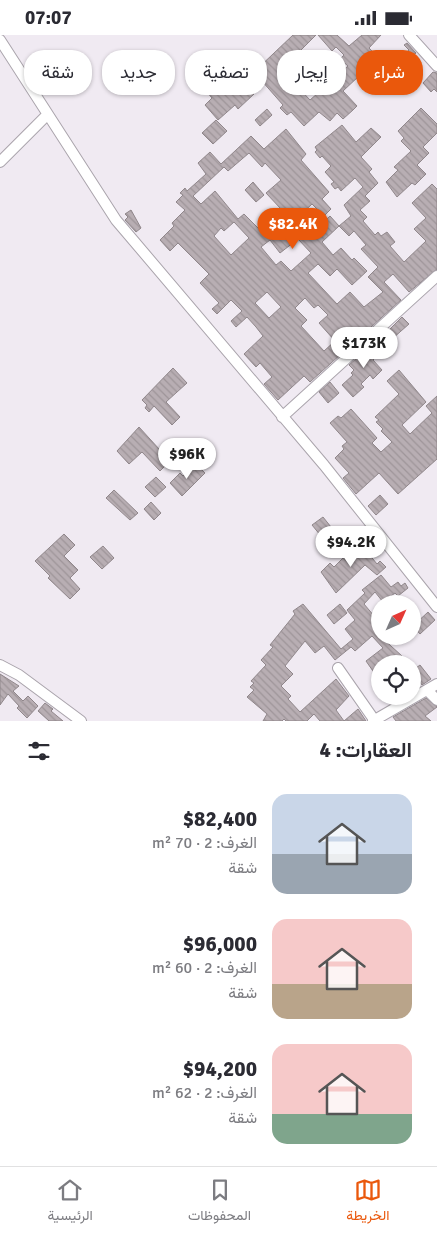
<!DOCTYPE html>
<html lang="ar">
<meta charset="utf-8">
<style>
body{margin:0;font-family:Signika,Vazirmatn,sans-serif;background:#f2f2f3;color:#2b2b33;direction:rtl;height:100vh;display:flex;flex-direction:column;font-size:19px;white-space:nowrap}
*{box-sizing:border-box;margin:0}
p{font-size:16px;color:#7c7c81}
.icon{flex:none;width:28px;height:28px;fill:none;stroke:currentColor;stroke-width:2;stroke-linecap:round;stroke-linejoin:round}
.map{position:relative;height:686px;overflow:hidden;direction:ltr}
.drawer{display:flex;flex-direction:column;background:#fff;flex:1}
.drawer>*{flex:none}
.banner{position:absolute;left:15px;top:15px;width:408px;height:45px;direction:rtl;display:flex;gap:10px}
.needle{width:32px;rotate:45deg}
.buttons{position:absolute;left:371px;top:560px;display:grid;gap:10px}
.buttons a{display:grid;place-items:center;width:50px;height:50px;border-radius:50%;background:#fff;box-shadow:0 1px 4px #0004;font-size:25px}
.price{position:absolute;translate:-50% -42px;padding:0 11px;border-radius:18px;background:#fff;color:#222;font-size:16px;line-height:32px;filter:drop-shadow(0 1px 2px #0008)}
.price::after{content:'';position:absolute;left:50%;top:30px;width:15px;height:11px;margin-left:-8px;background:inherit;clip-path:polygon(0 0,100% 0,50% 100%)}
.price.active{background:#ea580c;color:#fff}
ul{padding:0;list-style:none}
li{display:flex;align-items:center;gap:15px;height:125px;padding:0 25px}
li span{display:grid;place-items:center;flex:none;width:140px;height:100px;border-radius:15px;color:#555}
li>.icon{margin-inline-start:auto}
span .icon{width:60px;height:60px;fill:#fffc;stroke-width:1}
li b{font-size:21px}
h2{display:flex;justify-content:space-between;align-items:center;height:60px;padding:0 25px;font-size:21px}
.chip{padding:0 18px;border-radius:20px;background:#fff;box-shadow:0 1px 4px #0004;font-size:18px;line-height:45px}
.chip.active{background:#ea580c;color:#fff}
.status{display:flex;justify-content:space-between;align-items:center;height:35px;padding:0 25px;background:#fff;direction:ltr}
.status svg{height:14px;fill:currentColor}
.dock{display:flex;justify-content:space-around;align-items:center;height:70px;border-top:1px solid #e1e1e2;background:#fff;font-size:14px;color:#7c7c81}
.dock a{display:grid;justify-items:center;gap:2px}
.dock .active{color:#ea580c}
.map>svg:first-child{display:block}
.building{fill:url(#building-back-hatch);stroke:#90878b;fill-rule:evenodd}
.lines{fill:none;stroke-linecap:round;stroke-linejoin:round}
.minor-casing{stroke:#aaa4ac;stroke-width:12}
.minor{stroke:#fff;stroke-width:10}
</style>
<div class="status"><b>07:07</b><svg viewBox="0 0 49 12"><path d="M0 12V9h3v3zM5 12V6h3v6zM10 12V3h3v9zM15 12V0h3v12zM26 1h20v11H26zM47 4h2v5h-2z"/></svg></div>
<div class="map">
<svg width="437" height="686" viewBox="0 0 437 686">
<defs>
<pattern id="building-back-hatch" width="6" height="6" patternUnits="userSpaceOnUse" patternTransform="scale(1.25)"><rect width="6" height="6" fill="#b8aeb3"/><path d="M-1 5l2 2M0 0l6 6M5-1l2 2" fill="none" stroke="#9e9599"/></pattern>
</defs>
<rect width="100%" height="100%" fill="#f0eaf2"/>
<!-- building -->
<path class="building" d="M293,0H316L299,17L314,31L309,36L324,52L348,31L340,24L344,20L336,12L332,16L318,0H337L349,11L362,0H381L369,13L382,27L395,16L401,22L409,15L404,10L407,8L416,18L395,37L407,50L399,58L385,44L372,56L359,41L343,56L357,71L353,75L343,84L337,78L330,86L319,77L304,91L291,77L287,80L280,73L283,70L254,37ZM302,42L318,58L310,65L295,49Z
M219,21L226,28L223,31L254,59L238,74L235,70L218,85L205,70L212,63L205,55L220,42L214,36L217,32L212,28Z
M433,37L437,38V57L434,54L431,57L423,48Z
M421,73L437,89V98L423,112L429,118L417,130L426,139L415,150L412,148L397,162L386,147L398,135L394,132L411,116L401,106L404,103L398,96Z
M267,74L272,80L260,91L255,85Z
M216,85L227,96L213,109L202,98Z
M342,90L356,107L371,93L381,102L361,122L372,134L369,137L378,148L365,161L370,166L360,175L367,182L363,186L375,200L378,197L381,201L387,197L395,207L390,211L404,227L426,206L414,194L426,183L412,168L432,149L437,154V234L409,257L393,239L384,247L401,265L310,347L304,341L278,365L264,349L272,342L260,328L256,332L244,319L263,301L256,292L247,282L236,292L231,286L242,276L231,265L217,279L212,274L219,268L200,248L209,239L178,208L170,216L160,205L174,191L172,188L185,175L176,167L183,160L180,158L185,153L187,156L206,139L198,128L210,117L221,129L251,101L264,114L286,94L306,119L301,125L329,157L322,164L331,174L324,181L312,169L294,186L307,203L330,181L339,191L322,207L333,220L341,213L352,225L354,223L367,236L352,250L337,234L330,241L318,229L308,238L337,269L350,257L364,272L383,257L368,242L378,232L361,214L366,210L354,196L349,201L339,191L351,181L344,170L363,152L355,143L341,156L338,152L335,154L331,149L334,147L325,137L331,131L322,121L320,123L315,117L317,115L315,112ZM249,118L262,132L265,128L281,145L266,158L281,174L259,194L244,179L238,184L215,156L201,169L193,161L224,132L228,136ZM234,187L249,203L231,220L214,201L221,193L224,196ZM298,204L311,218L291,236L281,226L276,230L261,212L270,205L280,218ZM267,257L281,272L269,283L255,268ZM305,263L314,273L318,270L328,280L319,288L335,306L324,316L301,291L307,285L295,273Z
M253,147L264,160L256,167L245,155Z
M131,175L141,193L136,197L125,185L128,182L125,179Z
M402,282L409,289L392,304L386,298Z
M377,305L385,313L373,325L382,335L373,344L370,340L361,349L364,352L353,362L342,350L353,340L351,338L354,335L349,330Z
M173,333L187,348L166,367L180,382L172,390L154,371L149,377L145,373L147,370L142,365Z
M399,335L426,367L402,390L410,399L432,378L426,371L437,361V424L398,459L379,438L356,459L343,443L349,438L335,423L344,414L342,411L347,407L330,388L338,381L341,383L351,374L377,403L372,408L381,417L392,407L381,396L383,394L376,387L379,385L375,382L399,359L387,346Z
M330,347L339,358L328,368L319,357Z
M139,392L170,426L160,436L142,417L129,429L117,416Z
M196,429L205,438L182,461L170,448L180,438L183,441Z
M156,442L166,452L155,462L145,452Z
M114,455L138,478L130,485L106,463Z
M380,460L388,469L376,480L368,471Z
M151,467L161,478L154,485L144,474Z
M323,482L331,492L328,494L334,502L332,503L335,506L326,513L318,504L321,501L312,490Z
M64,499L75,510L64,521L78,535L70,543L80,554L70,564L48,543L50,541L35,526Z
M369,508L373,511L368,518L377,529L380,526L386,532L377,540L365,530L336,558L321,537L330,528L334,532L347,519L351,523L361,515L363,516Z
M103,511L114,523L102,534L90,522Z
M381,540L391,552L398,547L401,551L405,548L408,553L398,561L395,558L383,567L375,557L364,569L380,588V601L402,621L395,629H380V635L375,639L366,626L383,613L372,601L355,616L351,612L335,625L324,611L315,618L305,606L285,631L293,639L281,651L291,661L288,664L300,677L336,644L349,661L336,675L344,686H320L314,679L307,686H286L284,684L282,686H263L267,679L247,662L254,655L250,652L254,648L251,646L266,630L261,625L273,612L270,610L295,579L293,576L303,569L341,614L353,604L345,594L355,585L347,575L365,558L362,555Z
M340,569L347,578L334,589L327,580Z
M428,577L435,585L420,599L413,591Z
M420,630L431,644L422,650L418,644L412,650V636Z
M0,639L19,651L13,656L23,666L28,661L38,671L27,683L17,673L19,671L8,659L0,670Z
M426,663L437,672L425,681L431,686H396L393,682Z
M45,668L53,674L51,676L63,686H49L38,676Z
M358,674L366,686H344Z"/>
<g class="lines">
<defs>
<path id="minor" d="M409,0L437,31
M0,5L116,185L324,430L437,572
M0,127L47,80
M282,382L437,241
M0,630L19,640L81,686
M338,633L375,686
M427,655L437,665
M373,686L437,649"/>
</defs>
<!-- minor casing -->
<use href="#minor" class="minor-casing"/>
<!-- minor -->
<use href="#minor" class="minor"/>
</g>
</svg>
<div class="buttons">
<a><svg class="needle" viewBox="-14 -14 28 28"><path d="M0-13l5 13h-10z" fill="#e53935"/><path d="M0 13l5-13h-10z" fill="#7c7c81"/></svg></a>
<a><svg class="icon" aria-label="locate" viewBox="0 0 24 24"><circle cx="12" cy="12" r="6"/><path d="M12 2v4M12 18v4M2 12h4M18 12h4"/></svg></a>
</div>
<b class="price active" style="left:293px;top:215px">$82.4K</b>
<b class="price" style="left:364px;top:334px">$173K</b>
<b class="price" style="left:187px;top:445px">$96K</b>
<b class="price" style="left:351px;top:533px">$94.2K</b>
<div class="banner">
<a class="chip active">شراء</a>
<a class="chip">إيجار</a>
<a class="chip">تصفية</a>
<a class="chip">جديد</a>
<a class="chip">شقة</a>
</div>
</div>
<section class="drawer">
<h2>العقارات: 4<svg class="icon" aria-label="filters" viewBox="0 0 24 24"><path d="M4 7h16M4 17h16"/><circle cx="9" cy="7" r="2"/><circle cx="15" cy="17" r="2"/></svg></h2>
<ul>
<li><span style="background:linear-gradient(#c9d6e8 60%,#9aa5b1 0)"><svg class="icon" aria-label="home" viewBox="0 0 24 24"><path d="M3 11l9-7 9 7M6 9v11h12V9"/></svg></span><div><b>$82,400</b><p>الغرف: 2 · 70 m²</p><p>شقة</p></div></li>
<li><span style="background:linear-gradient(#f6c9c9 65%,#b9a48a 0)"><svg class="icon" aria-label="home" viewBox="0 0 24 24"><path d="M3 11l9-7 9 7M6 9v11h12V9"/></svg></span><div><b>$96,000</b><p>الغرف: 2 · 60 m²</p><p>شقة</p></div></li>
<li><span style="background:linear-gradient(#f6c9c9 70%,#7fa58c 0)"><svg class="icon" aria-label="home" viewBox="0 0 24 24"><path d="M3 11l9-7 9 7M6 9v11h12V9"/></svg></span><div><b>$94,200</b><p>الغرف: 2 · 62 m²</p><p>شقة</p></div></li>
</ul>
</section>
<nav class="dock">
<a class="active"><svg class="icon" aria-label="map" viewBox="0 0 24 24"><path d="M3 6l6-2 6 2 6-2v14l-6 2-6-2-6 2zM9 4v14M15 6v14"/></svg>الخريطة</a>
<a><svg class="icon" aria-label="saved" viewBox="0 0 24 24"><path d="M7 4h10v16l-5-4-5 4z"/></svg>المحفوظات</a>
<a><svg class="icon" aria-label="home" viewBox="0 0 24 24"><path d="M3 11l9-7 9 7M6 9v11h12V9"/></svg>الرئيسية</a>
</nav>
